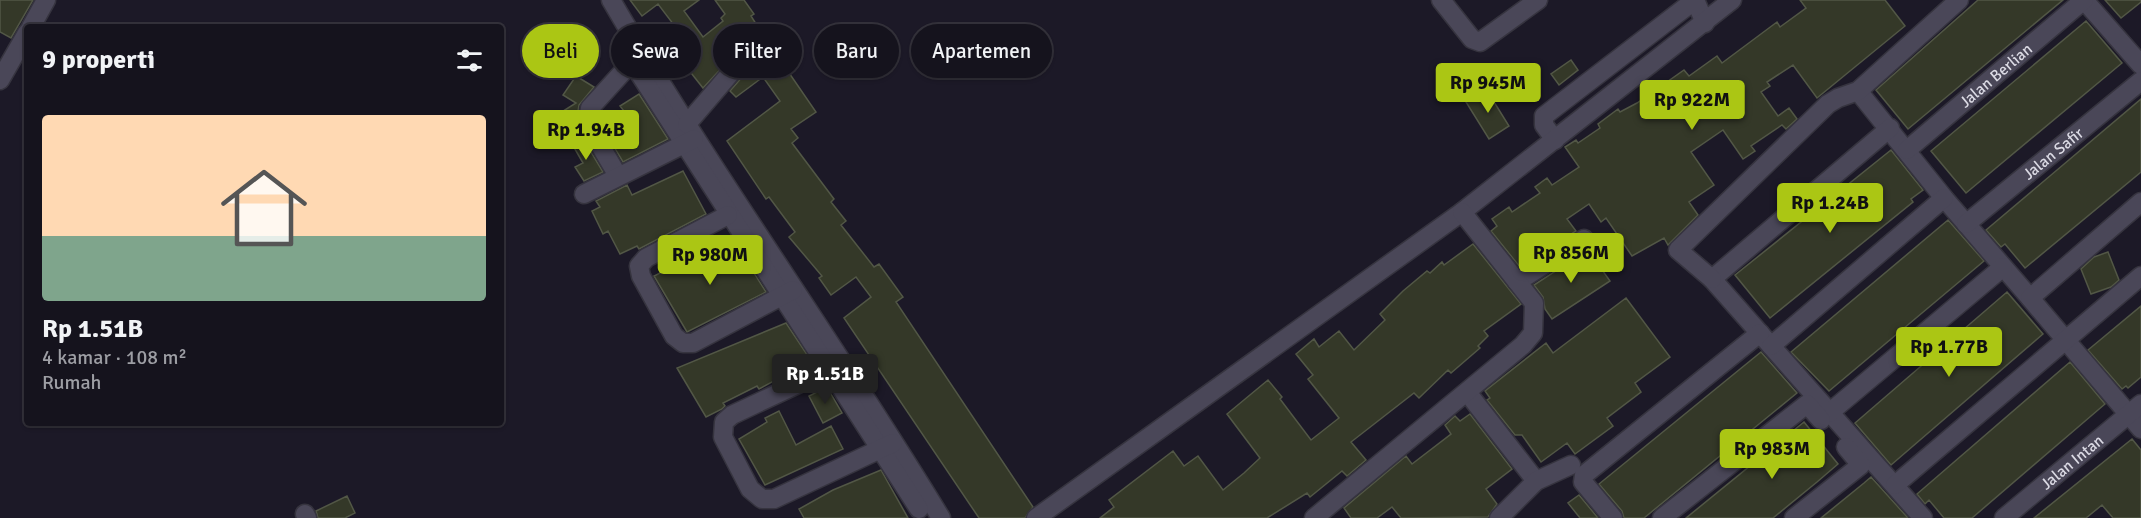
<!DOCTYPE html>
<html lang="id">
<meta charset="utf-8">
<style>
body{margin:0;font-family:Signika,sans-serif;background:#22202a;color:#f1f3f6;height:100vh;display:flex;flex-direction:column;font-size:22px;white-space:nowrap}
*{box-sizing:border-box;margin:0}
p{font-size:20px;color:#9d9ea4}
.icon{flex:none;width:33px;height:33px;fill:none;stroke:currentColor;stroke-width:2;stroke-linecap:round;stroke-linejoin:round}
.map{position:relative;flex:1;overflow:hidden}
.details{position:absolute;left:24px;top:24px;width:480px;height:402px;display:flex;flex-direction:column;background:#15131d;border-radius:6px;box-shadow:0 2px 4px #0004,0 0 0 2px #34323b}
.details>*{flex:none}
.banner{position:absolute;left:522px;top:24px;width:570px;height:54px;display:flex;gap:12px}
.price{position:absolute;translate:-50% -51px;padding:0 14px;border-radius:6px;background:#abc614;color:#111;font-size:20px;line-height:39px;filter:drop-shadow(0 2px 3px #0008)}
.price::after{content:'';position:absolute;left:50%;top:36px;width:18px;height:14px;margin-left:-9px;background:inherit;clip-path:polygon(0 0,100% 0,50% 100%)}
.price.current{background:#222;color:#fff}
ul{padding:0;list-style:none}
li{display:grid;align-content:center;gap:12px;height:318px;padding:0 18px}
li+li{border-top:2px solid #34323b}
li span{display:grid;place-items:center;height:186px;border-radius:6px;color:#555}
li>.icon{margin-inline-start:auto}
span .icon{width:108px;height:108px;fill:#fffc;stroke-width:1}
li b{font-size:26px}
h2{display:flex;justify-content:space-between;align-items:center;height:72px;padding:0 18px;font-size:26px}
.tag{padding:0 21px;border-radius:27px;background:#15131d;box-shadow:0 2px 4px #0004,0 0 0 2px #34323b;font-size:21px;line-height:54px}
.tag.current{background:#abc614;color:#111}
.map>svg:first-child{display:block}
.building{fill:#343828;stroke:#525746;stroke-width:1.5}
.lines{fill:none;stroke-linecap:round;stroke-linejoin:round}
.minor-casing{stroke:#36343f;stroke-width:21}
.minor{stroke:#4a4758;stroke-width:18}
.labels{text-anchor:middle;stroke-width:4.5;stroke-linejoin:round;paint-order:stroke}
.street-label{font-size:16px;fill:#dbdae4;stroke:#13101e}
</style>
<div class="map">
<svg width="2141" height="518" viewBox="0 0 2141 518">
<rect width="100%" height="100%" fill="#1c1927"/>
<!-- building -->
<path class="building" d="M0,0H33L11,38L0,32Z
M630,0H699L684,11L703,37L723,21L721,18L725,14L715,0H744L754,14L751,16L763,35L816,112L791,129L798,138L792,143L834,199L831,202L846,221L841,225L874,267L879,264L903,297L896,302L1033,507L1025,518H979L844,318L871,297L856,277L831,295L819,278L822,276L789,237L795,232L769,197L766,199L727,141L780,101L763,77L736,97L730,91L744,75L746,65L742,59L732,57L703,88L661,35L674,25L658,4L642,16Z
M1800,0H1885L1905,26L1817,98L1793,65L1767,82L1770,86L1761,92L1778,116L1789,108L1797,119L1786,129L1782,125L1751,146L1755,151L1743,159L1723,130L1691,152L1714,185L1689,202L1698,215L1668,245L1664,238L1632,256L1606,218L1601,222L1589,204L1567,219L1576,231L1520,267L1491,231L1497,226L1492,219L1509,207L1512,212L1540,193L1535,187L1547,178L1552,185L1579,167L1565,147L1576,140L1578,143L1600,128L1598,124L1618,109L1620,112L1637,103L1684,70L1689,76L1717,56L1722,63L1777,22L1780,27L1806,8Z
M1978,0H2063L1908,129L1876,90Z
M2105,0H2141V2L2121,18Z
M2086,21L2122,63L1966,193L1931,151Z
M1571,60L1578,70L1559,85L1551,74Z
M576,76L594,87L579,105L576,123L570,133L561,139L549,120L576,103L563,95Z
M1486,89L1509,126L1489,139L1466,102Z
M639,94L668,139L623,162L601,125L624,111L620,106Z
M2141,99V172L2025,268L2005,244L2001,247L1986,230Z
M582,137L603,172L584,181L575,167L583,163L572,144Z
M1891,150L1923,190L1911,199L1913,202L1770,318L1735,275Z
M683,171L706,214L639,249L637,246L620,254L608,231L603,234L592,211L600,207L596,201L627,185L632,195Z
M1948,220L1984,261L1829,391L1791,352Z
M732,238L766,292L687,332L654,276L670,268L685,265L721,247L720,244Z
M1473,244L1521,304L1484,331L1488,336L1478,346L1480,348L1451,373L1448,370L1419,398L1414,393L1351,442L1366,460L1347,476L1342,471L1310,497L1307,493L1267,518H1100L1114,507L1109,500L1173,451L1184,466L1198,456L1223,490L1244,473L1260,458L1227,414L1268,380L1282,397L1280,399L1311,440L1339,418L1308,379L1313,375L1296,354L1314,339L1319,347L1339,331L1354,350L1385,320L1380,314L1403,291L1427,271L1430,273L1442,262L1444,265Z
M1588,250L1610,281L1552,319L1545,309L1543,297L1534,285Z
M2108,252L2119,280L2111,287L2091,294L2081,269L2094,257Z
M2007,292L2043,334L1891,465L1855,423Z
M1626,298L1670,357L1635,383L1641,392L1607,418L1613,426L1575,454L1567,443L1541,462L1522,435H1515L1487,400L1490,398L1485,391L1546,343L1553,353Z
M2141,306V377L2128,388L2126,386L2122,389L2088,350Z
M786,323L810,359L773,378L774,381L759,389L757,386L723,403L725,406L722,409L706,417L677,368Z
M1761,352L1797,393L1644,518H1624L1622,511L1599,484Z
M2070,362L2105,404L1972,518H1944L1929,500L1925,504L1917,494Z
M827,387L842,413L823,423L809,396Z
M779,411L796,445L831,426L843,449L765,485L739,439L767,422L765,418Z
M1470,414L1512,469L1486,489L1497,504L1488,517L1401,518L1392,507L1377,518H1351L1344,508L1406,456L1412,464L1451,434L1445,425L1455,416L1460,421Z
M1804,422L1838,464L1817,482L1773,518H1686Z
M2132,439L2141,450V518H2113L2102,505L2086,518H2034Z
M881,470L908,518H804L799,509L833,490Z
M1871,477L1908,518H1821L1864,483Z
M1579,495L1598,518H1580L1568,503Z
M347,496L355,513L345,518H318L316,511Z"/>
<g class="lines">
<defs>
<g id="minor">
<path d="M611,0C714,177 835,343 941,518"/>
<path d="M1441,0L1472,39L1480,42L1538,0"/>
<path d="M2084,0L2141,65"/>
<path d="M31,27L46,0"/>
<path d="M632,62L919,509"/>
<path d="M0,80L27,33"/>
<path d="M1858,91L1944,198L2030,298"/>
<path d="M687,124L735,68"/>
<path d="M1890,128L1712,279L1923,518"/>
<path d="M1555,140L1544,125V116L1695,0L1705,23"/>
<path id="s1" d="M1907,150L2084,0"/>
<path d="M618,176L587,123L590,108L640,53"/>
<path d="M584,194L694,139"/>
<path d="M2141,202L2030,298L2141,429"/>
<path d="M728,215L646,258L639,266L641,276L674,336L683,343H693L793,290"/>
<path id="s2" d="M1966,224L2141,81"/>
<path d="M1712,279L1678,250L1828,104L1838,98L1858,91L1959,0"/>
<path d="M1517,282L1584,239"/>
<path d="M1771,346L1944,198"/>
<path d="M830,369L732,415L724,422L723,437L750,489L762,499H774L893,443"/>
<path d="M1467,392L1536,481"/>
<path d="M1829,413L2003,267"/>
<path d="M1895,485L2141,276"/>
<path d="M305,514L307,518"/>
<path d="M1036,518L1462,212L1732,0"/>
<path d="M1314,518L1523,345L1533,333L1534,303L1462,212"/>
<path d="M1499,518L1536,481L1571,465"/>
<path d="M1613,518L1583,482L1584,475L1760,333"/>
<path d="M1662,518L1807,404L1821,420"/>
<path d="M1794,518L1861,465L1846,447"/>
<path id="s3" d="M2004,518L2141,404"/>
</g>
</defs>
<!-- minor casing -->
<use href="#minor" class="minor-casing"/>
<!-- minor -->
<use href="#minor" class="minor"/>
</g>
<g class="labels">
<!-- street labels -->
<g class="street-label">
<text dy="6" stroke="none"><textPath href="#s1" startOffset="116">Jalan Berlian</textPath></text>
<text dy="6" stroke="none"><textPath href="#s2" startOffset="112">Jalan Safir</textPath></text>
<text dy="6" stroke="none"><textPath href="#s3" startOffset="88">Jalan Intan</textPath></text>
</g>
</g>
</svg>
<b class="price" style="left:1488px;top:114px">Rp 945M</b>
<b class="price" style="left:1692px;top:131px">Rp 922M</b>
<b class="price" style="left:586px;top:161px">Rp 1.94B</b>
<b class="price" style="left:1830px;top:234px">Rp 1.24B</b>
<b class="price" style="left:1571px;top:284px">Rp 856M</b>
<b class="price" style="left:710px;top:286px">Rp 980M</b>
<b class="price" style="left:1949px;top:378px">Rp 1.77B</b>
<b class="price current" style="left:825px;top:405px">Rp 1.51B</b>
<b class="price" style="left:1772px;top:480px">Rp 983M</b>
<div class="banner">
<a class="tag current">Beli</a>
<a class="tag">Sewa</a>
<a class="tag">Filter</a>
<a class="tag">Baru</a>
<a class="tag">Apartemen</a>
</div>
<section class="details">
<h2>9 properti<svg class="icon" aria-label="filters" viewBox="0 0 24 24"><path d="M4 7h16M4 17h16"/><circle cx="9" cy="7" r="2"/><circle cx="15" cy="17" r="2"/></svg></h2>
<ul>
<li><span style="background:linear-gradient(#ffd9b3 65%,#7fa58c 0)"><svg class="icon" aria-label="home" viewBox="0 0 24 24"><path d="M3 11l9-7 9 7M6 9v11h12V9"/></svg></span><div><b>Rp 1.51B</b><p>4 kamar · 108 m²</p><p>Rumah</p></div></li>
</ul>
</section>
</div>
